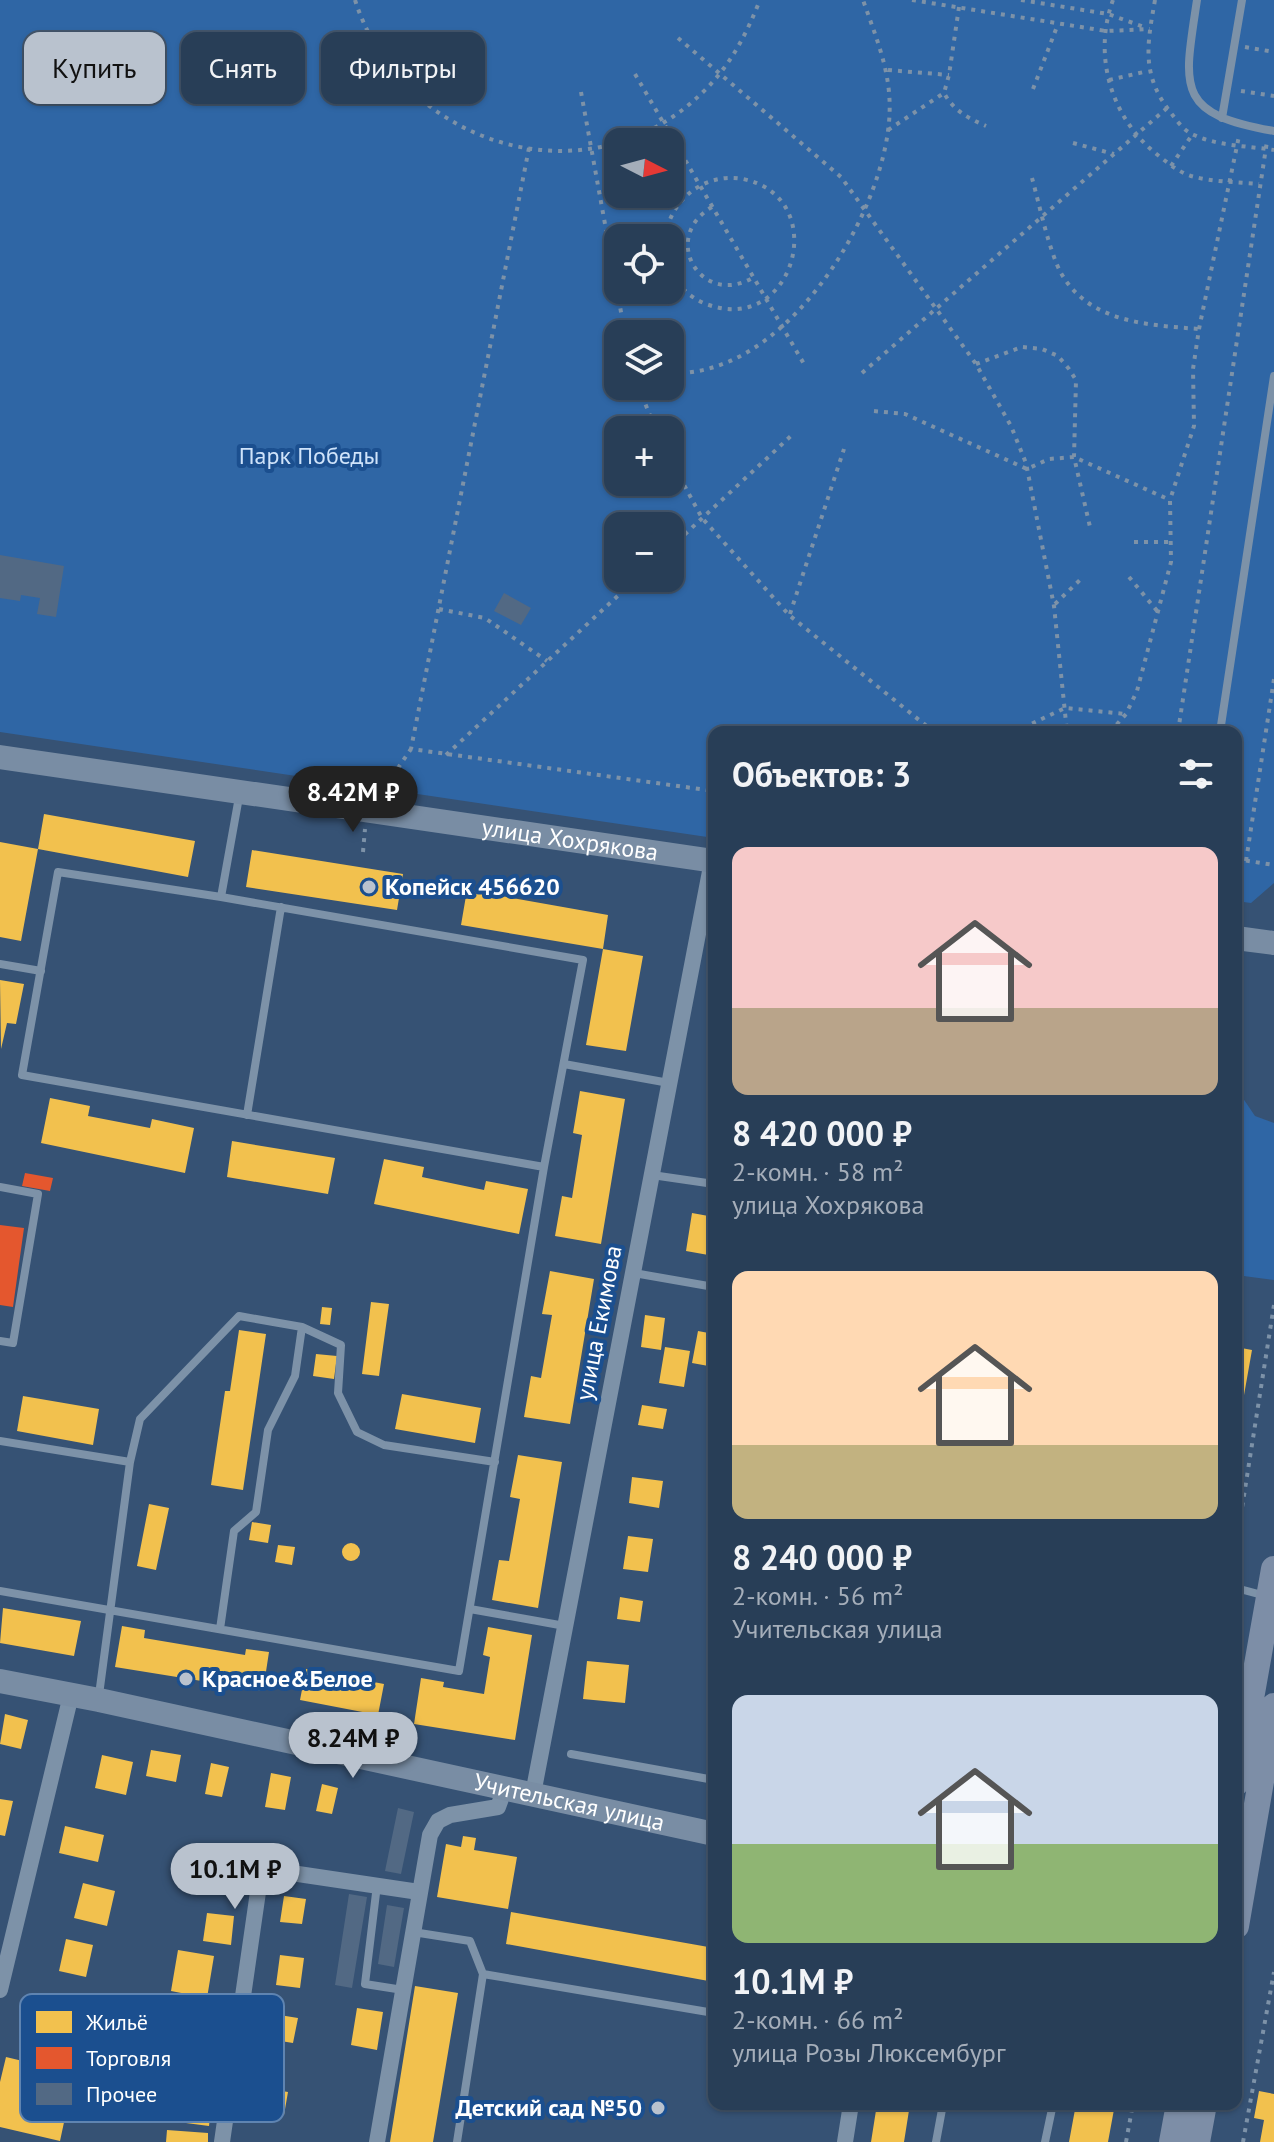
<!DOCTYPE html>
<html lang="ru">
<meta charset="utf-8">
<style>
body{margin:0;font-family:"PT Sans",sans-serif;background:#344961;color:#f1f3f6;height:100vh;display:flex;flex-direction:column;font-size:30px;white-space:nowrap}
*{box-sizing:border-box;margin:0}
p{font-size:26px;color:#a5aeba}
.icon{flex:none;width:44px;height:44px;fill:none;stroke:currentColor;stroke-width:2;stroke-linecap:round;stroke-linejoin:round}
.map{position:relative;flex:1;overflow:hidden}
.sheet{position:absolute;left:708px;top:726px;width:534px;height:1384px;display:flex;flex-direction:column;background:#283e57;border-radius:16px;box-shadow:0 2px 6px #0004,0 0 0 2px #44576d}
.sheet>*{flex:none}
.top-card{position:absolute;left:24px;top:32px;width:564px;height:72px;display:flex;gap:16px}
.needle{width:52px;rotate:96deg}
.controls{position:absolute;left:604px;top:128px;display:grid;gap:16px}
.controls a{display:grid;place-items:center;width:80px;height:80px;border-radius:16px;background:#283e57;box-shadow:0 2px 6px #0004,0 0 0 2px #44576d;font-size:40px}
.price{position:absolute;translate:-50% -68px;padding:0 18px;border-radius:28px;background:#b9c2ce;color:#111;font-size:26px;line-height:52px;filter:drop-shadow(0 2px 4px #0008)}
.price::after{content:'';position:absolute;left:50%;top:48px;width:24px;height:18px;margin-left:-12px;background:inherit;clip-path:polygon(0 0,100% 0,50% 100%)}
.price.current{background:#222;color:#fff}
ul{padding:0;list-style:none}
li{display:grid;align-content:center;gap:16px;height:424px;padding:0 24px}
li span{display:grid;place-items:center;height:248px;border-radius:16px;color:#555}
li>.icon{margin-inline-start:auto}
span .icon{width:144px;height:144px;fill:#fffc;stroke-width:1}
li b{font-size:34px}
h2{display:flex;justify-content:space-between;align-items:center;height:96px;padding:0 24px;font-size:34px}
.tag{padding:0 28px;border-radius:16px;background:#283e57;box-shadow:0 2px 6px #0004,0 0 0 2px #44576d;font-size:28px;line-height:72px}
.tag.current{background:#b9c2ce;color:#111}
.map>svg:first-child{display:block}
.green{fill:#2f66a5;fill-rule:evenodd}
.homes{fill:#f2c14e}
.shops{fill:#e4572e}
.building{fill:#526984}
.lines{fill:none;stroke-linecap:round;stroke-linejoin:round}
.path{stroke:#7d92a8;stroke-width:4;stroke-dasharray:4 6;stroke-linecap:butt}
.lane{stroke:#7d92a8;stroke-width:8}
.street{stroke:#7d92a8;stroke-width:16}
.secondary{stroke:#798da4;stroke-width:24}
.primary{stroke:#7d8ea7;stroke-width:26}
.poi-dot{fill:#b9c2ce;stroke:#1b4f8f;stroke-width:3}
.labels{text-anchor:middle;stroke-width:8;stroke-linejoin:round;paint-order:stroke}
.park-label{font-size:24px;fill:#cfe3fa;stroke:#1b4f8f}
.street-label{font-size:24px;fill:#fff;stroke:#1b4f8f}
.poi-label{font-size:24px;font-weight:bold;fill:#fff;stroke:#1b4f8f;text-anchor:start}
.key{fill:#1b4f8f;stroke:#5f84b1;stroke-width:2}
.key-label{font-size:22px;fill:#fff}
</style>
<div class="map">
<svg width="1274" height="2142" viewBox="0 0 1274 2142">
<rect width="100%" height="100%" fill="#365274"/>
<!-- green -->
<path class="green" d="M0,0H1274V883L1251,903L1236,901V732H714V838L0,732ZM618,142H670V194H618ZM618,238H670V290H618ZM618,334H670V386H618ZM618,430H670V482H618ZM618,526H670V578H618Z
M1236,1088L1255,1116L1274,1123V1280L1236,1275Z"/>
<!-- homes -->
<path class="homes" d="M44,814L195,841L188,877L38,849Z
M0,842L38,849L21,941L0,937Z
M252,850L403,874L397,910L246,887Z
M467,890L608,915L603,949L461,925Z
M603,949L643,956L626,1051L586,1045Z
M0,980L24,984L16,1024L7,1023L1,1049Z
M580,1091L625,1099L601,1244L555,1236L562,1196L572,1198L582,1135L573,1133Z
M50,1098L90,1106L88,1116L150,1128L152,1119L194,1128L185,1173L41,1143Z
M232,1141L335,1158L328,1194L227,1177Z
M384,1159L424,1167L422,1177L484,1190L486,1181L528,1189L519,1234L374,1204Z
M692,1213L714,1217V1256L686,1251Z
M550,1271L594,1279L570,1424L524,1417L531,1376L541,1378L552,1315L542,1314Z
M371,1302L389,1304L379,1376L362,1374Z
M322,1307L332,1308L330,1325L320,1324Z
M645,1315L665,1318L661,1350L641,1347Z
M239,1330L266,1334L243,1490L211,1485L225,1391H230Z
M698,1331L714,1334V1367L692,1363Z
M665,1347L690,1351L684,1387L659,1383Z
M1236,1347L1252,1350L1238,1429H1236Z
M316,1354L337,1356L334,1379L313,1376Z
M402,1394L481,1408L475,1443L395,1429Z
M23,1396L99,1409L93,1445L17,1431Z
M642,1405L667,1409L663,1429L638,1425Z
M518,1455L562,1462L538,1608L492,1600L499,1560L509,1561L520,1499L510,1497Z
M632,1477L663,1481L659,1508L629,1503Z
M149,1504L169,1508L156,1570L137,1566Z
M252,1522L271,1525L268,1543L249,1540Z
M628,1536L653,1539L648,1572L623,1569Z
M342 1552a9 9 0 1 1 18 0a9 9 0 1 1-18 0Z
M278,1545L295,1547L292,1565L275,1562Z
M620,1597L643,1601L640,1622L617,1619Z
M3,1608L81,1621L74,1656L0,1643Z
M122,1626L145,1630L144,1638L245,1655L246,1649L269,1652L263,1691L115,1667Z
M488,1627L532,1635L515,1740L414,1724L421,1678L444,1682L443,1687L484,1694L490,1657L483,1655Z
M587,1661L629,1665L625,1703L583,1699Z
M306,1669L384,1684L378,1715L300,1700Z
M5,1714L28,1720L21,1749L0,1744Z
M151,1750L181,1755L176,1782L146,1776Z
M102,1755L133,1762L126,1795L95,1788Z
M211,1763L229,1767L222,1797L205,1794Z
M271,1773L291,1777L285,1810L265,1807Z
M322,1784L338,1788L332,1814L316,1811Z
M0,1799L13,1801L5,1836L0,1835Z
M65,1826L104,1835L98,1862L59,1853Z
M463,1836L476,1838L474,1850L517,1857L508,1909L437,1897L446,1844L461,1847Z
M209,1855L239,1861L235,1885L204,1879Z
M83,1883L115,1891L107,1926L74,1918Z
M284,1896L306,1899L302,1924L280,1922Z
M511,1912L714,1948V1982L506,1944Z
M207,1913L234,1916L231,1945L203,1941Z
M66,1939L93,1945L86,1977L59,1971Z
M178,1950L214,1956L207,1998L171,1991Z
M280,1955L304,1958L300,1988L276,1985Z
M415,1986L458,1993L433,2142H390Z
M357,2008L383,2012L377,2050L351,2045Z
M267,2013L298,2018L293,2043L262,2038Z
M24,2015L63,2025L58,2043L19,2033Z
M6,2057L56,2069L50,2095L69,2099L60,2141L0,2127V2082Z
M167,2087L213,2092L209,2126L163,2120Z
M257,2087L288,2092L284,2115L253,2109Z
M1259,2091L1274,2094V2142H1260L1264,2120L1254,2118Z
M877,2104H910L904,2142H871Z
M1076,2104H1115L1108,2142H1069Z
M167,2130L208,2133V2142H166Z"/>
<!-- shops -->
<path class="shops" d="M25,1173L53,1178L50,1191L22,1186Z
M0,1225L24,1228L13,1307L0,1305Z"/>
<!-- building -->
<path class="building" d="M0,555L64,566L56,617L37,614L40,598L21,595L20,601L0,598Z
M504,593L531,608L521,625L494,611Z
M398,1808L414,1812L401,1874L385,1871Z
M349,1894L367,1897L352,1988L335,1985Z
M387,1905L404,1908L394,1967L378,1964Z"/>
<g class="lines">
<!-- path -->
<path class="path" d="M355,0C402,147 589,204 703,92C730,66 746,35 760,0
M912,0L1106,31L1150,29
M1021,0L1108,14L1147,28
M1113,0C1092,57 1112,120 1159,156C1169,164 1179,172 1191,176C1212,182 1238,182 1259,184
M1155,0C1147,45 1141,75 1171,113C1177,121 1184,131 1194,135C1218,146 1248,146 1274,150
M959,7L949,75L944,93C954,111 968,118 986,126
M678,38L841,177L976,364L1011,426L1026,463L1054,606L1067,732
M1245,47L1274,52
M888,70L949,75
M635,74L804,364
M1109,80L1148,71
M1033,89L1058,24
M1241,91L1274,96
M581,92L625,334
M888,130L944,93
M1073,143L1114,154
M529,148L411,749L714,791
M1171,166L1192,135
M1032,178C1039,203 1049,251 1061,273C1089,323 1149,325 1199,329
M712,207C659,238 702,309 754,277
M665,238C670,200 704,172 743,179C832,197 795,335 709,305C691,299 677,286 670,269
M976,364L1022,347L1042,349L1058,356L1069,369L1076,380L1074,457L1090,527
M670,373C781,378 875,229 888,131C895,81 879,46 863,0
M862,373L1167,108
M638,386L656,430
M874,411L905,414L1027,469L1049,459L1074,457L1170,500
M670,459L702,518L789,615L934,732
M1134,542H1172
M670,548L792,435
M1129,577L1158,612
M1055,604L1082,578
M439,609L485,618L547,661
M790,614L844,449
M1014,732L1065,708L1126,714
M1110,732L1126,714L1137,691L1171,562L1170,500L1194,426L1193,369L1199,329L1239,136
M1178,732L1267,141
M446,755L637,578
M381,793L411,749
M363,852L365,829
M1236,859L1274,865
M1246,861L1274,679
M1236,1546L1274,1305
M1126,2142L1133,2104
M1243,2142L1274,1972"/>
<!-- lane -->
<path class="lane" d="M1197,0C1184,87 1174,114 1274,131
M1222,118L1242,0
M1220,732L1274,376
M221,897L58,872L22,1075L544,1167L583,960L221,897L239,797
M0,964L41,971
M564,1064L669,1083
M247,1115L281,907
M652,1175L714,1184
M0,1187L38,1194L13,1343L0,1341
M634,1273L714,1287
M0,1441L130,1462L99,1695
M130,1462L140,1419L239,1316L302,1327L341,1345L338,1393L357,1432L384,1445L495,1462
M1236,1588L1266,1596
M0,1591L459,1671L544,1167
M470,1609L565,1626
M220,1629L234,1531L256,1512L268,1430L295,1376L302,1327
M571,1754L714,1780
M377,1885L365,1984L403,1990
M413,1932L470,1941L483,1974
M457,2142L483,1974L714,2013
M936,2142L943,2104
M1045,2142L1053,2104"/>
<!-- street -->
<path class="street" d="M533,1794L712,861
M0,1990L71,1695
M222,2142L259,1885L265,1872L278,1871L419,1892
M377,2142L430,1835L438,1821L450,1815L498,1807L505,1788
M845,2142L851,2104"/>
<!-- secondary -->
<g class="secondary">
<path id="s1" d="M0,757L714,861"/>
<path d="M1236,938L1274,943"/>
<path id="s2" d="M0,1681L99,1700L714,1834"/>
</g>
<!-- primary -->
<path class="primary" d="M1236,1783L1274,1569
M1236,1926L1274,1706
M1172,2142L1179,2104
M1197,2142L1204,2104"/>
</g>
<!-- markers -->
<g class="poi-dot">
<circle cx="369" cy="887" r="8"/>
<circle cx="186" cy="1679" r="8"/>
<circle cx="658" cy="2108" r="8"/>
</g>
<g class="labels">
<!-- park labels -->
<g class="park-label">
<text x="309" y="464">Парк Победы</text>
</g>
<!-- street labels -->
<g class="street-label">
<text dy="8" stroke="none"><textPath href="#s1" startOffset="576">улица Хохрякова</textPath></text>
<text transform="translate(599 1323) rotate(-79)" y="8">улица Екимова</text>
<text dy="8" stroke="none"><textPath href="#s2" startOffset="582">Учительская улица</textPath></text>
</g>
<!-- poi labels -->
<g class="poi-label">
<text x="385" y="895">Копейск 456620</text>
<text x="202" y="1687">Красное&amp;Белое</text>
<text x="642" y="2116" text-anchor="end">Детский сад №50</text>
</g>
</g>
<!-- legend -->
<rect x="20" y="1994" width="264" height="128" rx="12" class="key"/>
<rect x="36" y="2011" width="36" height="22" fill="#f2c14e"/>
<rect x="36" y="2047" width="36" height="22" fill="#e4572e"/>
<rect x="36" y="2083" width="36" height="22" fill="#526984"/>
<g class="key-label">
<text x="86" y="2030">Жильё</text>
<text x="86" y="2066">Торговля</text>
<text x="86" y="2102">Прочее</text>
</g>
</svg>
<div class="controls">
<a><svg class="needle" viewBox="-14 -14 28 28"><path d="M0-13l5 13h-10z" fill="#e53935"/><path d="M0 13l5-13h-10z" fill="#a5aeba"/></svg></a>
<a><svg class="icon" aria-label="locate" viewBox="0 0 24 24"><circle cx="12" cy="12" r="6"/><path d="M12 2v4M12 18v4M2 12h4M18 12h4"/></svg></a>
<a><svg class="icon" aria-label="layers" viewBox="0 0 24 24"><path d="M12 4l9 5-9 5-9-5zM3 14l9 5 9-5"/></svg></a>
<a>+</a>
<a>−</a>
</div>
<b class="price current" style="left:353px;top:834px">8.42M ₽</b>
<b class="price" style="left:353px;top:1780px">8.24M ₽</b>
<b class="price" style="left:235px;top:1911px">10.1M ₽</b>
<div class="top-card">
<a class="tag current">Купить</a>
<a class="tag">Снять</a>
<a class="tag">Фильтры</a>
</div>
<section class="sheet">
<h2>Объектов: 3<svg class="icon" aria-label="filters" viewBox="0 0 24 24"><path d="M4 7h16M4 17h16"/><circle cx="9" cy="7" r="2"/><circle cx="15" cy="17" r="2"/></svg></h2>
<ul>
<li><span style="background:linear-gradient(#f6c9c9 65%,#b9a48a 0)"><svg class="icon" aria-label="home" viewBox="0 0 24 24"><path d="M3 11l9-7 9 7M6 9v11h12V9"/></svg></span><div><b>8 420 000 ₽</b><p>2-комн. · 58 m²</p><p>улица Хохрякова</p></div></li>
<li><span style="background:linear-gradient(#ffd9b3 70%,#c2b280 0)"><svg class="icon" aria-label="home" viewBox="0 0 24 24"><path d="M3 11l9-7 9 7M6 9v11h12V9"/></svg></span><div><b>8 240 000 ₽</b><p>2-комн. · 56 m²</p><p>Учительская улица</p></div></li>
<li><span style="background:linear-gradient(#c9d6e8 60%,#8fb573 0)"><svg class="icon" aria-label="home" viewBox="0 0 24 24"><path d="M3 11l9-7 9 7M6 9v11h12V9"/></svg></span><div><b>10.1M ₽</b><p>2-комн. · 66 m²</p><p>улица Розы Люксембург</p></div></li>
</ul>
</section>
</div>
